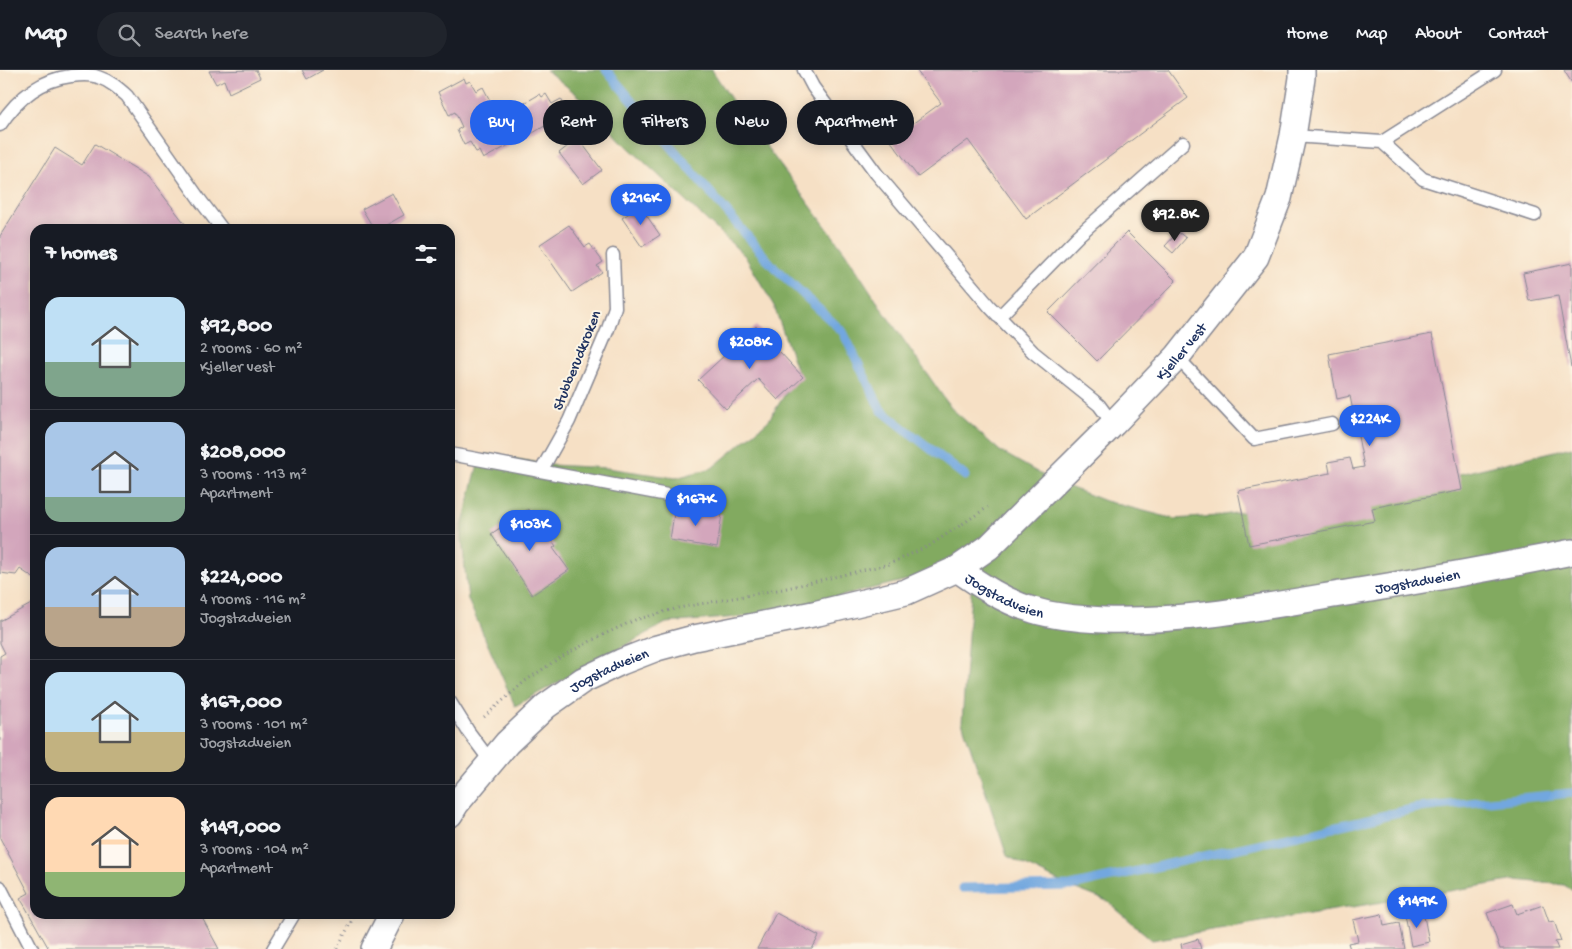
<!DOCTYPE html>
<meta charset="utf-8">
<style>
body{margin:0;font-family:"Gochi Hand",sans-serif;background:#20242c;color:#f1f3f6;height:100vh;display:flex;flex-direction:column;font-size:19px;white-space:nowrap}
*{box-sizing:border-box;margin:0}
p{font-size:16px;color:#9ea1a6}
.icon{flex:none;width:28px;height:28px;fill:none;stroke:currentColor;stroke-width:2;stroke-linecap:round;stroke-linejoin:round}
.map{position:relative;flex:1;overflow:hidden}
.drawer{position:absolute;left:30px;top:154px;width:425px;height:695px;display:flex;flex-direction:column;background:#171b24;border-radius:15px;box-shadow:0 2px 12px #0003}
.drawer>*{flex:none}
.guide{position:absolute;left:470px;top:30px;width:475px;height:45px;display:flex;gap:10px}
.price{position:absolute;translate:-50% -42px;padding:0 11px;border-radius:18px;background:#2563eb;color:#fff;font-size:16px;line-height:32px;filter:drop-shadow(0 1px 2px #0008)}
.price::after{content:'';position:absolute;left:50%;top:30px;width:15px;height:11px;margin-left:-8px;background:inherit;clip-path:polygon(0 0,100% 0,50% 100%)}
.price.on{background:#222;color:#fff}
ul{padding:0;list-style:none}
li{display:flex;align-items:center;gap:15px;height:125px;padding:0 15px}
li+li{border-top:1px solid #363941}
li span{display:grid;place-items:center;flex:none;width:140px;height:100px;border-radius:15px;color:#555}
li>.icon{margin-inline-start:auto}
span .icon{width:60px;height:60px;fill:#fffc;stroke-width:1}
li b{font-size:21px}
h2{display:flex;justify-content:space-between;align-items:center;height:60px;padding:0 15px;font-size:21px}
.chip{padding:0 18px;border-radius:22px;background:#171b24;box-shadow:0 2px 12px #0003;font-size:18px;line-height:45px}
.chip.on{background:#2563eb;color:#fff}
header{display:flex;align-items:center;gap:30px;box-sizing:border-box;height:70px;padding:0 25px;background:#171b24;border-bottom:1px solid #363941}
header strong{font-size:24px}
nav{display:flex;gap:28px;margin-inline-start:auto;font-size:18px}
.search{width:350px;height:45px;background:#20242c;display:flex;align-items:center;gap:12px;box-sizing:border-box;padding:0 18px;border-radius:28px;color:#9ea1a6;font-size:19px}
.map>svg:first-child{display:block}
.forest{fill:#82aa61;stroke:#4e6c60}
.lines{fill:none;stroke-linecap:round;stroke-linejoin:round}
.stream{stroke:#72a7df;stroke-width:9}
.building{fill:#d3a6bc}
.service-casing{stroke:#888892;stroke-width:15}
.minor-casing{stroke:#888892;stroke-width:28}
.path{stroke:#888892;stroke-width:3;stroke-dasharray:1 4;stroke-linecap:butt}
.service{stroke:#fff;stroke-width:12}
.minor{stroke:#fff;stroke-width:25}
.labels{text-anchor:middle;stroke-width:4;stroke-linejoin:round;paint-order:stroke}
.street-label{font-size:15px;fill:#1b2f5e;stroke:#fcf5e5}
</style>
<header>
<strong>Map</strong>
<div class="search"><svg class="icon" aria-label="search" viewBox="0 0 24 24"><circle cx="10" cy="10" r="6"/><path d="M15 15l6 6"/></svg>Search here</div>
<nav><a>Home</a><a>Map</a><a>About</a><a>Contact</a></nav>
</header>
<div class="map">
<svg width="1572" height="879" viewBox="0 0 1572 879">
<rect width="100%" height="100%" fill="#fcf5e5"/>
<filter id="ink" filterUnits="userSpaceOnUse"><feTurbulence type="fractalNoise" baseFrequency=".02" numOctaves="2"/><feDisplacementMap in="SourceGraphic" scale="10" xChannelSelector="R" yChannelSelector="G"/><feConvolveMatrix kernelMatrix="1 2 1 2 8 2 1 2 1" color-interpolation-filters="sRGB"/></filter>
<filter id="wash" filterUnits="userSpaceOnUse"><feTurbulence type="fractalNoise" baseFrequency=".0096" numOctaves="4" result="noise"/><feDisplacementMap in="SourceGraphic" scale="20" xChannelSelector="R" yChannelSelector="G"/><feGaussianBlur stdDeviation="1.12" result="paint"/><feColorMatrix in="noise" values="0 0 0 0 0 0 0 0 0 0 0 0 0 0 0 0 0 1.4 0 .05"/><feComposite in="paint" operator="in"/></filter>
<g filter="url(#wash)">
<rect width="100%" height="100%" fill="#f6e0c5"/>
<!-- forest -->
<path class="forest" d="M546,0H712L733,32L845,182L880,236L951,338L1000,381L1051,410L1105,431L1175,449L1217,446L1426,412L1572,377V820L1564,815L1516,810L1152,870L1107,831L1068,816L1007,786L962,652L973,494L763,545L666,553L515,636L468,530L461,460L479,390L487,384L551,395L607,398L676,408L712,398L768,351L798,304L774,236L745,186L626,75L585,31Z"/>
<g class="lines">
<!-- stream -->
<path class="stream" d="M606,0L771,194L843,262L881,340L965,406
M962,818L1071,816L1417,738L1572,723"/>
</g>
<g id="blocks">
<!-- building -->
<path class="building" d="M256,0L260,8L229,23L224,10L216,14L209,1Z
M302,0H323L307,9Z
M916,0H1168L1188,28L1026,149L968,70L918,107L890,70L941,33Z
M1564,0H1572V13L1565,2Z
M464,8L466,13L470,11L476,21L483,17L502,54L513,48L524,67L483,89L479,81L476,82L470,72L464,75L457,60L462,57L455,42L449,45L438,22Z
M540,24L542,27L546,24L552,34L561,29L567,40L554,48L555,50L526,67L511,41Z
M578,68L602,100L583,114L559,83Z
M95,74L149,107L189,159H35V509L20,499L16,505L0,503V166L55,78L82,95Z
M392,123L404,145L379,159H374L362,139Z
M640,136L660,165L642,177L622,148Z
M569,155L585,177L590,174L603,192L597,196L602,202L572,222L539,175Z
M1127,162L1176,211L1097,291L1048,242Z
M1178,162L1186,168L1173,183L1165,176Z
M1572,193V297H1571L1558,226L1529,231L1523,203Z
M756,256L803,307L778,330L758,309L726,339L698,310Z
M1432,264L1462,420L1372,438L1375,451L1249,475L1238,421L1330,403L1328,392L1350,388L1353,399L1364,397L1350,326L1337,329L1329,284Z
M675,437L722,444L717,478L670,470Z
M528,439L543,462L545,461L556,476L553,478L569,500L532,525L491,464Z
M33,533L35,538V844H200L219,879H49L26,838L20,828L29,823L0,768V586L5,583L0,573V551Z
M1513,834L1517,844L1543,835L1549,852L1554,851L1561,871L1555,872L1558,879H1500L1487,843Z
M1423,841L1429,872L1411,876L1405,845Z
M776,843L819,866L812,879H757Z
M1382,844L1384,856L1399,853L1404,879H1350L1348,873L1358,871L1353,850Z
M1198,869L1201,879H1182L1181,874Z"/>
</g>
</g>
<g filter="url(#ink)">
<use href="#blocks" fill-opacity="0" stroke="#888892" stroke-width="1"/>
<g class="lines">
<defs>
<path id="service" d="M804,0L813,17L876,103L990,237L1033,282L1099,335L1113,354
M0,55C17,29 39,10 71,6C79,5 90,4 98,7C110,11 118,18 127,26L200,130L222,159
M1293,66L1382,72L1495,0
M1382,72L1423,109L1535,145
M999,247L1079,165L1183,73
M1177,287L1254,369L1332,354
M450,384L715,434
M541,401L569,351L608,259L615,237L613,185
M450,632L468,661L491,692
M0,817L32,879
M273,879L294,844"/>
<g id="minor">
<path id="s1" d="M957,499C980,515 1005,532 1033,540C1055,547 1081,549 1104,550C1181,552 1258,538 1334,525C1413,512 1493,498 1572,482"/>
<path id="s2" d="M450,744L456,734L507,673L546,636L583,610L621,592L657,578L694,568L818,543L906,522L957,499L989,477L1113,354L1177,287L1256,187L1279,128L1293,66L1302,8V0"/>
<path d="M374,879L392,844"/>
</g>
</defs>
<!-- service casing -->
<use href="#service" class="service-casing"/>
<!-- minor casing -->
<use href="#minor" class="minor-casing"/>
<!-- path -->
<path class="path" d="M484,647L525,611L561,587L598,567L635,550L678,538L783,519L889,494L929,476L988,437
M450,685L456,677
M337,879L355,844"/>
<!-- service -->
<use href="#service" class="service"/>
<!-- minor -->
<use href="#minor" class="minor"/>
</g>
</g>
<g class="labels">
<!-- street labels -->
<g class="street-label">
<text dy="5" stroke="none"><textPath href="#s2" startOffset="895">Kjeller vest</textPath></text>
<text transform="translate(576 290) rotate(-68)" y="5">Stubberudkroken</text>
<text dy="5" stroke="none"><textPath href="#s1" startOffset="475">Jogstadveien</textPath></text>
<text dy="5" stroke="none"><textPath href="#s1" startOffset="55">Jogstadveien</textPath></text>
<text dy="5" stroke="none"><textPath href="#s2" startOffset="218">Jogstadveien</textPath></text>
</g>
</g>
</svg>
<b class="price" style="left:641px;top:156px">$216K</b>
<b class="price on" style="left:1175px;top:172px">$92.8K</b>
<b class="price" style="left:750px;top:300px">$208K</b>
<b class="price" style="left:1370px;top:377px">$224K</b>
<b class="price" style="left:696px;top:457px">$167K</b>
<b class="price" style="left:530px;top:482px">$103K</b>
<b class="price" style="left:1417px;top:859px">$149K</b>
<div class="guide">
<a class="chip on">Buy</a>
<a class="chip">Rent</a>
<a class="chip">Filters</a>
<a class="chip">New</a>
<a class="chip">Apartment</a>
</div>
<section class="drawer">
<h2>7 homes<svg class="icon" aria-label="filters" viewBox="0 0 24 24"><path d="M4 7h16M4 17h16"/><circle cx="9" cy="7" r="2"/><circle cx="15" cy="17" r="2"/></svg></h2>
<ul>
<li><span style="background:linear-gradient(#bfe0f5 65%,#7fa58c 0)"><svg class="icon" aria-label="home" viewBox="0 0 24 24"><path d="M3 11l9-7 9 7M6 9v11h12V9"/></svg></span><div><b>$92,800</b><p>2 rooms · 60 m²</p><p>Kjeller vest</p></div></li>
<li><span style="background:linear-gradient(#a9c7e8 75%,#7fa58c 0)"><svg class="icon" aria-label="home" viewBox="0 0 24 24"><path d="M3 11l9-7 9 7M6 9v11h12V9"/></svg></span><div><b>$208,000</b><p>3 rooms · 113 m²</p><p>Apartment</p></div></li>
<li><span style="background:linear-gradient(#a9c7e8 60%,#b9a48a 0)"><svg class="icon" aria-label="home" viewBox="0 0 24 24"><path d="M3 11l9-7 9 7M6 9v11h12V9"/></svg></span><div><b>$224,000</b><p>4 rooms · 116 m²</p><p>Jogstadveien</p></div></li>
<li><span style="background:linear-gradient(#bfe0f5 60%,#c2b280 0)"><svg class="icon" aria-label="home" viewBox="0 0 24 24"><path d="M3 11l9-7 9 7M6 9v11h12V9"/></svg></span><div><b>$167,000</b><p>3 rooms · 101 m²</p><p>Jogstadveien</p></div></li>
<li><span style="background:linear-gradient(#ffd9b3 75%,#8fb573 0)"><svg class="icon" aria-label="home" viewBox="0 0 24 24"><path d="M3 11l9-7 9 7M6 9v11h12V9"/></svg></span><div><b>$149,000</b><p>3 rooms · 104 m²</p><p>Apartment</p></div></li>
</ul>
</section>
</div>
